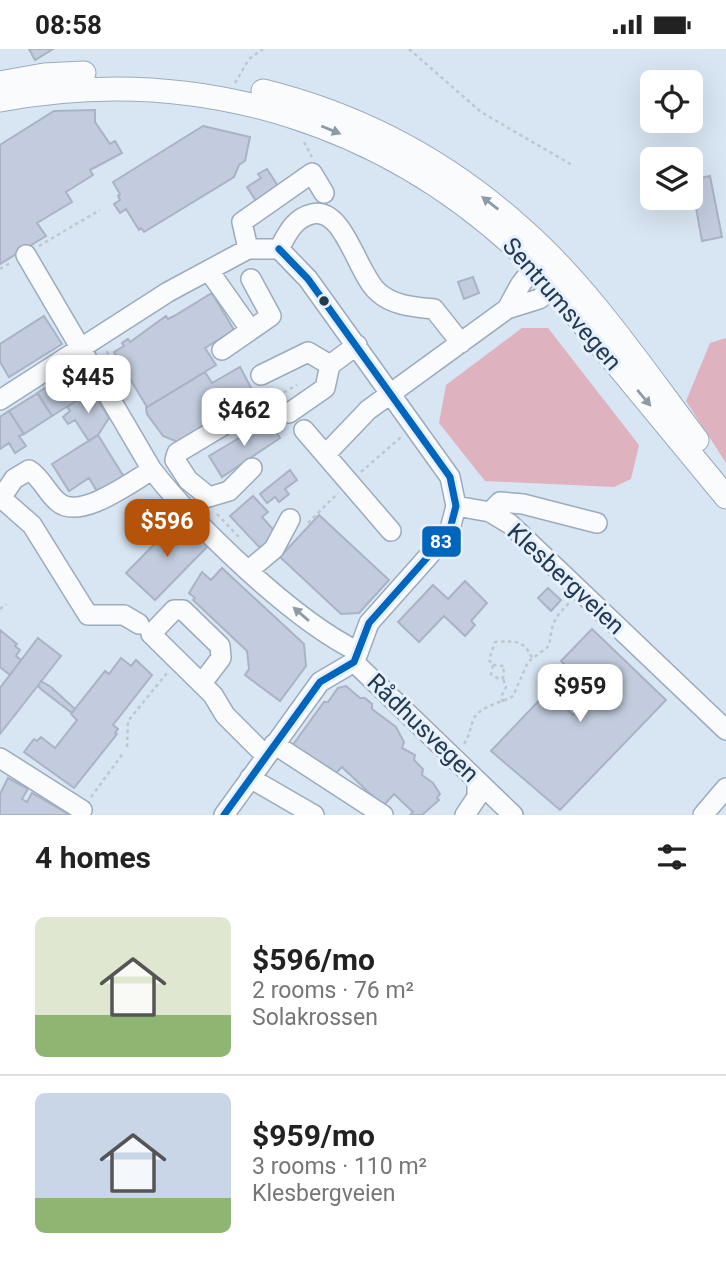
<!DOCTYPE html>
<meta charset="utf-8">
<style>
body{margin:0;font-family:Roboto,sans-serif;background:#f2f2f2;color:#222;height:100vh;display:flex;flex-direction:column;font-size:26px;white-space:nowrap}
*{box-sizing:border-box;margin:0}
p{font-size:23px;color:#767676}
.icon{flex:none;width:38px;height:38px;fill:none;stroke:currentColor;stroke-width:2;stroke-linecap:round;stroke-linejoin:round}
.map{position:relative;height:766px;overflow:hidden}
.side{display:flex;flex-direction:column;background:#fff;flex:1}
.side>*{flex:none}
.controls{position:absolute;left:640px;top:21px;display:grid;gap:14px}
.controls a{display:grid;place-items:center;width:63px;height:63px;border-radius:10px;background:#fff;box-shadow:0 7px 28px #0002;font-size:35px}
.price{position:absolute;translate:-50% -60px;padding:0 16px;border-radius:14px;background:#fff;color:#222;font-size:23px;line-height:46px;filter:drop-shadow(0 2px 4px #0008)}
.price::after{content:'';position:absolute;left:50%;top:42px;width:21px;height:16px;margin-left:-10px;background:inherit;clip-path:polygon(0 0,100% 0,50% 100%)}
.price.active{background:#b45309;color:#fff}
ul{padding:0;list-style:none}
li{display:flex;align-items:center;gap:21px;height:175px;padding:0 35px}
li+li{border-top:2px solid #e0e0e0}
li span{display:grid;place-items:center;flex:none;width:196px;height:140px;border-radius:10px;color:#555}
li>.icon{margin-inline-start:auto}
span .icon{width:84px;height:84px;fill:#fffc;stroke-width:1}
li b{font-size:30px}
h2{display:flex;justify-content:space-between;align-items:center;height:84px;padding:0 35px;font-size:30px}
.status{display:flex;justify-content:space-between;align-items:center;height:49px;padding:0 35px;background:#fff;direction:ltr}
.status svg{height:19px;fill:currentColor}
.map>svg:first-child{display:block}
.forest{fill:#dfb2bf}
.building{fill:#c2ccde;stroke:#aab3c5;stroke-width:2}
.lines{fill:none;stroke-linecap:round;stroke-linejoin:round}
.minor-casing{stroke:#9cabbc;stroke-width:22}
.major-casing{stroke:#9cabbc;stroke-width:25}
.path{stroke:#bec7cd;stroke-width:2.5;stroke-dasharray:3.5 3.5;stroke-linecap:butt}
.minor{stroke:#f9fbfd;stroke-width:19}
.major{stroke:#f9fbfd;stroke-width:23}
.bus-1-casing{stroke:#e5f0fc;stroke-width:12}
.bus-1{stroke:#0065bd;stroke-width:7}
.oneway{fill:#8e9aa7}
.bus-dot{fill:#233951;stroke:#e5f0fc;stroke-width:2.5}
.labels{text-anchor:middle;stroke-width:6;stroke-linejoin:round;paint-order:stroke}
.street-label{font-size:24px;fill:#233951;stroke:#e5f0fc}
.line-badge{stroke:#e5f0fc;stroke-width:2.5}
.badge-label{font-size:19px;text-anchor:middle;font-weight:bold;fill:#fff}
</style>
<div class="status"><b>08:58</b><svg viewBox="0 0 49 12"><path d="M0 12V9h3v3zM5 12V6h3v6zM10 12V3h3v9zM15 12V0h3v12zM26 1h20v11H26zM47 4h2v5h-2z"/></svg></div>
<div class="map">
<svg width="726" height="766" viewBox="0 0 726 766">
<rect width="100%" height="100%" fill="#d8e5f2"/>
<!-- forest -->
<path class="forest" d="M522,279H548L639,396L631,430L614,438L485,432L439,374L446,336Z
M726,289V414L686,352L710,294Z"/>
<!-- building -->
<path class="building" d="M29,0H53L35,11Z
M95,61V73L110,95L115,92L122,104L90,121L93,126L66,143L72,153L37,174L46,187L0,215V96L54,62Z
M203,77L250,88L245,112L239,116L234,128L144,183L141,179L139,181L126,160L120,164L114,155L120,151L118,147L120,145L113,133Z
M267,120L280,140L258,155L247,138L261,129L258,125Z
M710,127L722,188L702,192L691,131Z
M473,228L479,244L464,250L458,233Z
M212,244L234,281L205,299L216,316L147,358L114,303L124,297L122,294L128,290L130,293L166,267L168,270L174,267Z
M44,267L62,295L9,328L0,313V295Z
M240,318L258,352L180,394L163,387L147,365L146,359L205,323L212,334Z
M76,320L90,343L52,367L37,344Z
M92,342L109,369L98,386L89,392L75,371L68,375L63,368L70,362L67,358Z
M38,344L52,367L24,385L9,362Z
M9,362L24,385L19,387L26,397L15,404L9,394L0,400V368Z
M269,371L280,389L222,428L209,407Z
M98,386L124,428L98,444L89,429L69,442L52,415Z
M290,421L297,431L285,440L289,445L279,453L275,448L267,454L260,445Z
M253,447L268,463L262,468L278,486L262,501L230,467Z
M319,466L389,531L359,564L341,565L280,508Z
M180,469L208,497L155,551L126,524Z
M222,519L304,595L306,617L280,652L245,626L249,620L247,602L193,551L195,549L189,544L202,523L211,531Z
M465,532L487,554L471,572L475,576L465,587L444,567L419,593L398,573L433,536L448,550Z
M548,539L561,551L551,562L538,549Z
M592,580L666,651L560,761L491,702L548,642L573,666L595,644L561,612Z
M0,581L17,595L15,597L20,601L16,607L21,611L10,626L0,618Z
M38,589L61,607L0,685V639Z
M121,609L131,617L136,611L152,626L113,676L118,680L115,684L117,685L74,739L24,703L34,690L37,692L41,688L55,699L77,671L71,665L105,622L109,625Z
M41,632L51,638L75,660L72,664L42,641L38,637Z
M346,637L360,649H365L372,655V660L396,678L404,693L402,699L415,706L414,711L423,720L422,726L433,734L440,745L437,749L439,751L422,766H410L413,763L394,745L383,757L342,718L334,726L292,697L324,653H328L338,639Z
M8,729L28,740L22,750L27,753L32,744L70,766H0V745Z"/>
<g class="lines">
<defs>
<path id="minor" d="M248,200L242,173L312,124L324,144
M279,200L308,230L450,428L456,457L449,484L369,574L355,612
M279,200C287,185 294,169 312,165C344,157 357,225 378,243C393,257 415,258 434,260L461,294
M26,206L152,421C197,478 293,571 357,602
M209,222L250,280
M222,301L271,267L251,230
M261,326L308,303L330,316
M0,351L168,243L248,200H279
M289,364L325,339L330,316L357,296
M239,367L177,404L175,411L188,431L209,448L229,442L252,419
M304,381L391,482
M326,405L368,361L507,260L539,250L554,239L558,217C523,220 523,232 507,260
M0,448L32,476L88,566H124L139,575
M1,449L14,430L29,421C41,428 47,444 58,453C80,472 131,433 152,421
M456,457L490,463L510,475L726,681
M490,463L500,453L523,455L597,474
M249,521L274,500L290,470
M354,613L513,766
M202,634L221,609L220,597L183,561H174L151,585L213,646L225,666L266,707
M274,695L383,766
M0,709L82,761
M250,729L314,766
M224,766L320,633L354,613
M465,766L477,748V732
M703,766L726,739"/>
<path id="major" d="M0,34L44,26L84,24
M263,42C360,66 446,112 520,178C587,236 644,321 697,391
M0,51C201,13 393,75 537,219L726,448"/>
</defs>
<!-- minor casing -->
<use href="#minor" class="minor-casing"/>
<!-- major casing -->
<use href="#major" class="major-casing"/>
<!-- path -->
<path class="path" d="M409,0L481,63L572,116
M235,34L249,10L263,0
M304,93L312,108
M39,197L100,161
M0,220L12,213
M107,302L111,315
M253,360L297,336
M361,423L401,388
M217,465L239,488
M308,474L338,444
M0,560L6,555
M493,616L504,617L503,629L499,630L491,625L493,616L489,611L495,593C513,592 524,590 532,609
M503,653L501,648L506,638L503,629
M464,695C470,686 470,678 474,669C481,657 501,654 513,647L528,613L549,597C553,573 552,571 570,553
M127,698L128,672L167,624
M91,748L124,703"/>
<!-- minor -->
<use href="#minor" class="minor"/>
<!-- major -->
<use href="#major" class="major"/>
<defs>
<path id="bus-1" d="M224,766L320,633L354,613L369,574L449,484L456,457L450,428L308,230L279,200"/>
</defs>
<!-- bus-1 casing -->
<use href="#bus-1" class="bus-1-casing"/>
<!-- bus-1 -->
<use href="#bus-1" class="bus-1"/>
</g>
<!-- one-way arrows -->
<defs><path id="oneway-solid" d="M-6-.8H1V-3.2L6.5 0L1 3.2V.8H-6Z" transform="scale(1.75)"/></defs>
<g class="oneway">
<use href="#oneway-solid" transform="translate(331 81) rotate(22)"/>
<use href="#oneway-solid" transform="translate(490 154) rotate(-142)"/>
<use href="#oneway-solid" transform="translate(644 349) rotate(50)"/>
<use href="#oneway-solid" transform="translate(301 565) rotate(-139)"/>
</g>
<!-- markers -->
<circle class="bus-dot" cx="324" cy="252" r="6"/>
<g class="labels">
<!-- street labels -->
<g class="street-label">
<text transform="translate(562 255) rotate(49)" y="8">Sentrumsvegen</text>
<text transform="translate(566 530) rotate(43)" y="8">Klesbergveien</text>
<text transform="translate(423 679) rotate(44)" y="8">Rådhusvegen</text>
</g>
</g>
<rect class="line-badge" x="421" y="476" width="41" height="33" rx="7" fill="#0065bd"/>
<g class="badge-label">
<text x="441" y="499">83</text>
</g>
</svg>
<div class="controls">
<a><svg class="icon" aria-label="locate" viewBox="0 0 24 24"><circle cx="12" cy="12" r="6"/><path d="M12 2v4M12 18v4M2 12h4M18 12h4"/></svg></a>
<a><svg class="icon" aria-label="layers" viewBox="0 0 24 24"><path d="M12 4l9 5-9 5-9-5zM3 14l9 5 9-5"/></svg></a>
</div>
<b class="price" style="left:88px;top:366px">$445</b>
<b class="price" style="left:244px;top:399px">$462</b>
<b class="price active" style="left:167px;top:510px">$596</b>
<b class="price" style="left:580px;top:675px">$959</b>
</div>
<section class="side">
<h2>4 homes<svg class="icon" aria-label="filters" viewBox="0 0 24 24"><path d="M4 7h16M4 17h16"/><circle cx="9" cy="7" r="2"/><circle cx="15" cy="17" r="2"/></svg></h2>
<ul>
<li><span style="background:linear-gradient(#dfe7d0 70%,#8fb573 0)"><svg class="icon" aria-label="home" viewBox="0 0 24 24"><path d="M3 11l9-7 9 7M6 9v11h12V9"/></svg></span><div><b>$596/mo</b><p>2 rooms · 76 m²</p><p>Solakrossen</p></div></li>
<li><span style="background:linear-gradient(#c9d6e8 75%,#8fb573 0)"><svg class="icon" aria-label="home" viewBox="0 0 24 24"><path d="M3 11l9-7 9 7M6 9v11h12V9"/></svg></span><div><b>$959/mo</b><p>3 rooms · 110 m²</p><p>Klesbergveien</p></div></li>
</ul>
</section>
